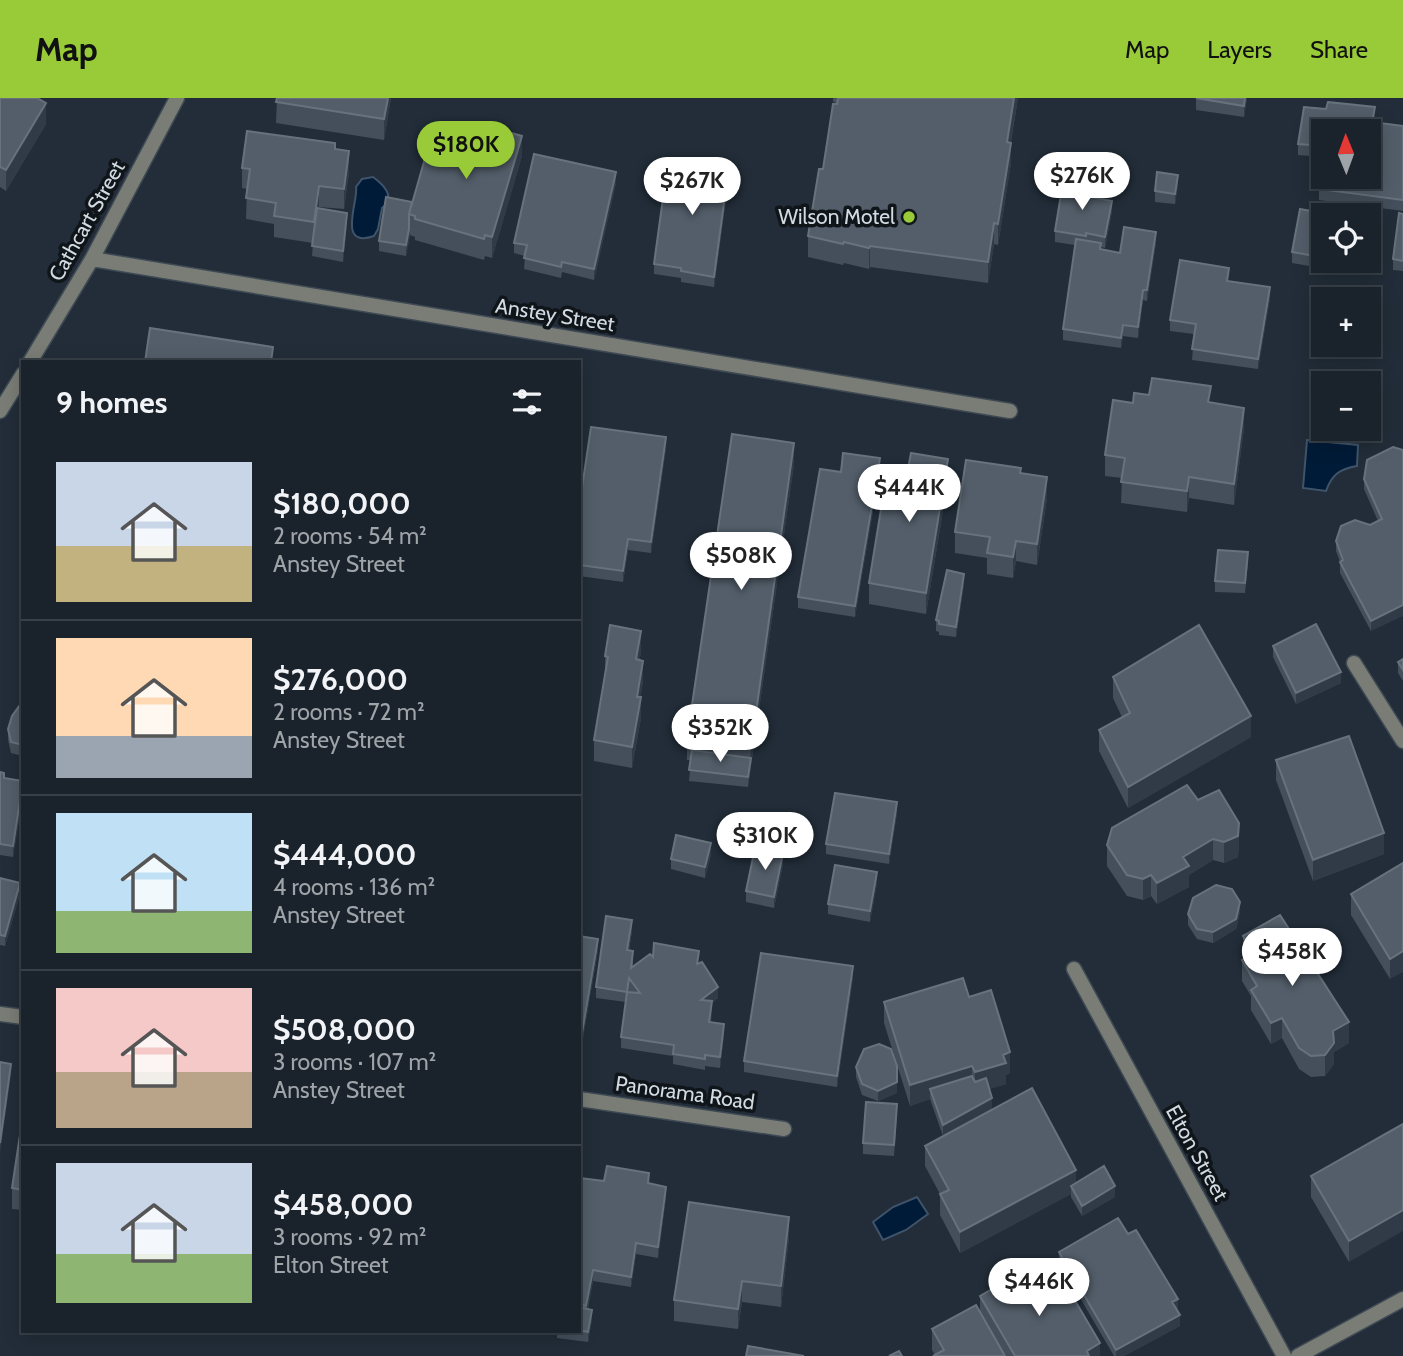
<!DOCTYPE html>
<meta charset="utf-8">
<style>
body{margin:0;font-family:Cabin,sans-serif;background:#232a33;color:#f1f3f6;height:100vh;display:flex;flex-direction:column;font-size:26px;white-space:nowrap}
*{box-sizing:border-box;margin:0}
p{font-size:23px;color:#9fa4a9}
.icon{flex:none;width:38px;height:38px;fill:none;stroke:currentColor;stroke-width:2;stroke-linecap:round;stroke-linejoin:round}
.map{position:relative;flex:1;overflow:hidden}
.side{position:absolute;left:21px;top:262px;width:560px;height:973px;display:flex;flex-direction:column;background:#1a222b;border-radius:0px;box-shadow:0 4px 18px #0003,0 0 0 2px #383f47}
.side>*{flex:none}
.needle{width:46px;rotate:359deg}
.buttons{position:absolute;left:1311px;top:21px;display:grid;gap:14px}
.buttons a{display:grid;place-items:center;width:70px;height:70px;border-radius:0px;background:#1a222b;box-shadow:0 4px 18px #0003,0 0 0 2px #383f47;font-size:35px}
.price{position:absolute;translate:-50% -60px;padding:0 16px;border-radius:24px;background:#fff;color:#222;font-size:23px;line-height:46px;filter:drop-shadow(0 2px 4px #0008)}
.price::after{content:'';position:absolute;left:50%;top:42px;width:21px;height:16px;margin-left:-10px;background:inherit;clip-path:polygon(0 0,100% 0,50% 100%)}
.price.active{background:#98cb37;color:#111}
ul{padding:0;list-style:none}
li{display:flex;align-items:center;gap:21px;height:175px;padding:0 35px}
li+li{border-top:2px solid #383f47}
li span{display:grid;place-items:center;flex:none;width:196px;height:140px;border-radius:0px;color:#555}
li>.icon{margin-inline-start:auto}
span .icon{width:84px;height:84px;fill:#fffc;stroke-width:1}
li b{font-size:30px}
h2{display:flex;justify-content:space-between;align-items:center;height:84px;padding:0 35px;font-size:30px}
header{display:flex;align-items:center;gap:42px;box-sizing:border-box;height:98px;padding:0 35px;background:#98cb37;color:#111}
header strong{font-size:33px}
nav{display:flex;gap:38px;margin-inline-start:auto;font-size:24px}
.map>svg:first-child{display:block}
.water{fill:#001b37;stroke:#3f546a;stroke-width:2}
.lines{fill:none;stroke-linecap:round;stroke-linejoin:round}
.minor-casing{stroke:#3e4954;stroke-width:17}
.minor{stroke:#797d75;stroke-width:14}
.wall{fill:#444f5b}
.shaded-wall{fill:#303b47}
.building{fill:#535e6a;stroke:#67727c;stroke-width:2;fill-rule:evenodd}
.poi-dot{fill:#98cb37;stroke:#10151a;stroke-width:2.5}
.labels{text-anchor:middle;stroke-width:7;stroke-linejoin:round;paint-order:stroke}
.poi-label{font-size:21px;fill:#d2dae2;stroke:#10151a;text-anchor:end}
.street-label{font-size:21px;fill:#d2dae2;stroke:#10151a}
</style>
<header>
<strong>Map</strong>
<nav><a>Map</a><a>Layers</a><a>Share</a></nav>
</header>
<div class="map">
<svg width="1403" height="1258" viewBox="0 0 1403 1258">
<rect width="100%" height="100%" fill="#222d39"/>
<!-- water -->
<path class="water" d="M373,79C384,87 396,99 382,110L378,131L374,138C336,151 359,102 356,89L362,81Z
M1307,342L1358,347L1357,368C1340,371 1332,376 1326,393L1303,390Z
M917,1099L928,1116L906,1132L883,1142L873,1124L893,1109Z"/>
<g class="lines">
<defs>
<path id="minor" d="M92,161L1010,313
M30,264L92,161L177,0
M0,313L23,276
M1354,565L1403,643
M1074,871L1284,1258
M0,916L23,919
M579,1001L784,1031
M1298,1258L1403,1201"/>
</defs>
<!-- minor casing -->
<use href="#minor" class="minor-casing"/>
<!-- minor -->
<use href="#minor" class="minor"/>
</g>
<!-- wall -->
<path class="wall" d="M0,0L46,26L6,93L0,89Z
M277,0H391L384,42L276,25Z
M833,0H1018L1011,44V65L998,147L994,146L988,185L870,169L869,171L844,165L843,167L808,159V138L837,5L833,4Z
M1196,0H1247L1244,19L1196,12Z
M1328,4L1375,9L1374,24L1403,28V113L1319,102V91L1323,60V79H1368V33H1323V59L1298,57V46L1304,9L1326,11Z
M440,46L522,58L492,160L485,158L484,162L415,142V139L410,137L406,158L379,153V143L412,104Z
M335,51L349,74L344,111L319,109L318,110L347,125L343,164L312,158L313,145L274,139V126L246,121L247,91L242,90V70Z
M673,79H729L714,189L681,184V180L654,176V166Z
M616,85L594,182L562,174L561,180L524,171L525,158L514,155V145Z
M1178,87L1175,106L1155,104V93Z
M1085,98L1112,113L1105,150L1101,149V151L1120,155L1156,145L1147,203L1143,202L1138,240L1123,238L1121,250L1063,242V231L1075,147L1055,144V133Z
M1403,116V173L1393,172V161Z
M1323,126L1315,169L1292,165V154Z
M1229,183L1270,200L1258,271L1192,262L1194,236L1170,233V222Z
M1133,305H1211L1244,330L1234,407L1189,400L1187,414L1121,405L1122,380L1105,378V357Z
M1393,349L1371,533L1340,475V464L1336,453V443L1378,423L1364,391V381Z
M666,350L651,455L628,452L623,484L579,478V410Z
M794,366L748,689L689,683L691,662H687V641Z
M880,371L855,519L798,510V499L841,374Z
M1021,375L1047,400L1037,467L1016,463L1013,480L987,476V460L955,455V434Z
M948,382L926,516L869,506V485Z
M1248,464L1245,495L1215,494V483Z
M964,486L956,539L939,537V534L936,533V522Z
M1273,548L1341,585L1296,606L1273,559Z
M641,554L639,562L643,584L640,599L641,620L632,670L594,663V642L605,578V558Z
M1403,561V583L1398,575V564Z
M1113,579L1251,639L1128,710L1099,653V632L1122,619L1113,600Z
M23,608V658L11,655L8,642V631Z
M1276,662L1384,756L1313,783L1276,682Z
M0,674L4,680L23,683V697L13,759L0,757Z
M1198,702L1239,746L1238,759L1224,765L1213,762L1189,777V789L1157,806L1151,798L1143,802L1127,798L1107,768V747Z
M897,715L889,766L826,756V746Z
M711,756L705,780L671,771V761Z
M1403,765L1390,881L1351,817V796Z
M783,766L774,810L746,804V793Z
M0,780L20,796L5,848L0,847Z
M877,785L870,824L828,816V806Z
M1240,814L1236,831L1213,845L1197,841L1188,827V816Z
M632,833L629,853L633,864V869L653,859L699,865L718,900L712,905L711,925L724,937L720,970L705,968V972L673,966V958L621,950V939L626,904L596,900V889Z
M579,838L598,852L582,946H579Z
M1243,838L1349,945L1334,954V966L1325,978L1311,979L1299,971L1282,940L1271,946L1251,912V898L1242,883V862L1244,861L1243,859Z
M853,879L837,989L744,974V963Z
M969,899L1010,975L1006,977V986L989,991L992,1011L1076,1085L1115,1099L1082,1118L1071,1099V1096L960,1155L940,1117V1096L925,1068V1048L943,1038L930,1001L910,1008L884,925V904Z
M856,969L897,995L878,1003L862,997L856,979Z
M23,1017V1112L12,1111V1090Z
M897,1017L894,1058L863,1056V1045Z
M1403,1026L1349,1164L1311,1099V1078Z
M579,1080L604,1083L649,1085L666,1099L658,1160L636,1156L631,1189L593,1183L588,1211L592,1222L588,1244L557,1240V1234H579Z
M1128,1136L1178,1211L1177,1212L1180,1228L1124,1258H1114L1059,1164V1154Z
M789,1140L781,1209L742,1204L738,1231L674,1223V1202Z
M980,1198L1057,1201L1100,1258H933L935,1257L932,1252V1231L980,1213Z"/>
<!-- shaded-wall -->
<path class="shaded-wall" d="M388,0H391L384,42V21Z
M1014,0H1018L1007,65V44Z
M1245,0H1247L1244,19V8Z
M46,5V26L6,93V72Z
M522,38V58L492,160V139Z
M1011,45V65L998,147V126Z
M349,53V74L344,111V91Z
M729,68V79L714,189V179Z
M616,74V85L594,182V171Z
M1178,77V87L1175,106V96Z
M319,88V109L314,145V124Z
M1112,103V113L1105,150V139Z
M347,115V125L343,164V153Z
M1323,115V126L1315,169V158Z
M994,125V146L988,185V164Z
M409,131L410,137L406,158V147Z
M1156,134V145L1147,203V192Z
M870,148V169L869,171V150Z
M1270,189V200L1258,271V261Z
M1143,192V202L1138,240V229Z
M1123,227V238L1121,250V240Z
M1244,310V330L1234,407V386Z
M666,339V350L651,455V444Z
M794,345V366L748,689L751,650Z
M880,360V371L855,519V508Z
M948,361V382L926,516V495Z
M1047,379V400L1037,467V446Z
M1189,379V400L1187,414V393Z
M628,441V452L623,484V473Z
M1016,443V463L1013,480V459Z
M964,476V486L956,539V529Z
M1403,507V518L1371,533V523Z
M641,533V554L636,582V561Z
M643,563V584L637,620V599Z
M1341,574V585L1296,606V595Z
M641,599V620L632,670V649Z
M1251,618V639L1128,710V689Z
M23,686V697L13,759V748Z
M897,704V715L889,766V756Z
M1239,725V746L1238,759L1224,765V744Z
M1384,735V756L1313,783V762Z
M1213,741V762L1189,777V789L1157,806V785L1183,759Z
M711,745V756L705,780V769Z
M783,755V766L774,810V799Z
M877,774V785L870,824V813Z
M1151,777V798L1143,802V781Z
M20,785V796L5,848V838Z
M1240,804V814L1236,831L1213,845V834Z
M632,822V833L627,863V852Z
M598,841V852L582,946V935Z
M1403,853V874L1390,881V861Z
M853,868V879L837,989V978Z
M718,889V900L712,905L709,935L701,902Z
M1282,920V940L1271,946V925Z
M1349,924V945L1334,954V966L1325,978V957L1333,933Z
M724,926V937L720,970V959Z
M1010,954V975L1006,977V986L975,995V974L1003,957Z
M11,966V977L0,1056V1045Z
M972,968V988L930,991V1001L910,1008V987Z
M897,984V995L878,1003V993Z
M992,1000V1011L943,1038V1027Z
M1076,1072V1093L1071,1088V1096L960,1155V1134Z
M1115,1088V1099L1082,1118V1108Z
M666,1089V1099L658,1160V1149Z
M1403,1112V1133L1349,1164V1143Z
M789,1119V1140L781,1209V1188Z
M636,1145V1156L631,1189V1179Z
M593,1172V1183L586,1219V1208Z
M742,1183V1204L738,1231V1211Z
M1178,1201V1211L1172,1214V1204Z
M592,1212V1222L588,1244V1234Z
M1180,1217V1228L1124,1258H1116V1252Z
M1100,1245V1258H1087V1253Z"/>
<!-- building -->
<path class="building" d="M0,0H37L46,5L6,72L0,69Z
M277,0H388L384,21L276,4Z
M838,0H1014L1007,44L1011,45L998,126L994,125L988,164L870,148L869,150L844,144L843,146L808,138L819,71H823L833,6H837Z
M1196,0H1245L1244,8Z
M1328,4L1375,9L1372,24L1403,28V102L1319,91L1323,60V79H1368V33H1323V48L1298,46L1304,9L1326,11Z
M484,27L522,38L492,139L485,137L484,141L415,121V118L409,116L430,43L440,46L445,30L480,41Z
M247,33L335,45V51L349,53L344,91L319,88L314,124L274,118L276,105L246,100L250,71L242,70Z
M534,56L616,74L594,171L562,164L561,169L524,160L527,147L514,145Z
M675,61L729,68L714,179L681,173V170L654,166L666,78L673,79Z
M1157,74L1178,77L1175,96L1155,93Z
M1063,84L1085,86L1082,97L1112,103L1105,139L1086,135V138L1055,133Z
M386,99L412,104L409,116V131L406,147L379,143Z
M317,110L347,115L343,153L312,148Z
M1300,111L1323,115L1315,158L1292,154Z
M1399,115L1403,116V163L1393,161Z
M1124,129L1156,134L1147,192H1143L1138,229L1123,227L1121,240L1063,231L1076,141L1101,145L1100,151L1120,155Z
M1180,162L1229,170L1227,183L1270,189L1258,261L1192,251L1196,226L1170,222Z
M150,230L273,249L271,264H145Z
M1152,280L1211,288L1208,304L1244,310L1234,386L1189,379L1187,393L1121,384L1125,360L1105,357L1113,302L1133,305L1134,295L1149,297Z
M591,329L666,339L651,444L628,441L623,473L579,467V410Z
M732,336L794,345L751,650L687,641Z
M1393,349L1403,352V507L1371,523L1340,464L1343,462L1336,443L1341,428L1355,422L1370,427L1382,421L1364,381L1367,362Z
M843,355L880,360L855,508L798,499L820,371L841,374Z
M911,355L948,361L926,495L869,485L888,368L908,371Z
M966,362L1021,370L1020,375L1047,379L1037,446L1016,443L1013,459L987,455L990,439L955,434Z
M1218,452L1248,454L1245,485L1215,483Z
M947,472L964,476L956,529L939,526V523L936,522Z
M1316,526L1341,574L1296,595L1273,548Z
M610,527L641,533L636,561L643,563L637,599H641L632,649L594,642L608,559L605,558Z
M1199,527L1251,618L1128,689L1099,632L1130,615L1113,579Z
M1403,561V572L1398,564Z
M20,607L23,608V647L11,644L8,631L12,618Z
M1349,638L1384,735L1313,762L1276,662Z
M692,652L751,660L748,679L689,672Z
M0,674L4,675V680L23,683L13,748L0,746Z
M1187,687L1198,702L1219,692L1239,725L1238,738L1224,744L1213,741L1183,759L1189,768L1157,785L1151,777L1143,781L1127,777L1107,747L1112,730Z
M835,695L897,704L889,756L826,746Z
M676,737L711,745L705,769L671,761Z
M755,750L783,755L774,799L746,793Z
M1403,765V853L1390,861L1351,796Z
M835,767L877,774L870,813L828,806Z
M0,780L20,785L5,838L0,837Z
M1216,787L1232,791L1240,804L1236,821L1213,834L1197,831L1188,816L1193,800Z
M1280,817L1349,924L1333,933L1334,945L1325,957L1311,958L1299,950L1282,920L1271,925L1251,892L1257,888L1242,862L1252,856L1243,838Z
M606,818L632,822L627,852L633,853L631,870L650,856L653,859L654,845L699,853L697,866L702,864L718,889L701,902L712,903L709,924L724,926L720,959L705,957V961L673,956L674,947L621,939L627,894L596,889ZM629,880L640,895L627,894Z
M579,838L598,841L582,935H579Z
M761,855L853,868L837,978L744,963Z
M963,880L969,899L991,892L1010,954L1003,957L1006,965L975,974L972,968L910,987L884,904Z
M879,946L891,951L897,968V984L878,993L862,986L856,969L864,951Z
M0,964L11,966L0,1045Z
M972,978L975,984L986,980L992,1000L943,1027L930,991Z
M1032,990L1076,1072L960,1134L940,1096L949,1092L925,1048Z
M866,1004L897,1006L894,1047L863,1045Z
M23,1017V1092L12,1090Z
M1403,1026V1112L1349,1143L1311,1078Z
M607,1068L649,1075L648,1085L666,1089L658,1149L636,1145L631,1179L593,1172L586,1208L579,1206V1080L604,1083Z
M1104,1068L1115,1088L1082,1108L1071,1088Z
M689,1104L789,1119L781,1188L742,1183L738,1211L674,1202Z
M1118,1120L1128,1136L1136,1132L1178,1201L1172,1204L1180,1217L1116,1252L1059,1154Z
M1037,1165L1057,1201L1070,1194L1100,1245L1087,1253L1089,1258H1015L980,1198Z
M976,1207L1005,1258H933L944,1252L932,1231Z
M579,1209L592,1212L588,1234L579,1232Z
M748,1248L804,1258H746Z
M899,1253L902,1258H889Z"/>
<!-- markers -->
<circle class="poi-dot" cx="909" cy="119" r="7"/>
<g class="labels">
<!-- poi labels -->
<g class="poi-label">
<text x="895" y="126">Wilson Motel</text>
</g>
<!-- street labels -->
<g class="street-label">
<text transform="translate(87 123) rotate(-61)" y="7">Cathcart Street</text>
<text transform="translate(555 217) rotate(9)" y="7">Anstey Street</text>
<text transform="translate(685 995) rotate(8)" y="7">Panorama Road</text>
<text transform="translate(1197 1055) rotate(61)" y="7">Elton Street</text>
</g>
</g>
</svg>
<div class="buttons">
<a><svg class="needle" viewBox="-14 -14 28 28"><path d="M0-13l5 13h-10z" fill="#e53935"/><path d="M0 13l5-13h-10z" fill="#9fa4a9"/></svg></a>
<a><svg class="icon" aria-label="locate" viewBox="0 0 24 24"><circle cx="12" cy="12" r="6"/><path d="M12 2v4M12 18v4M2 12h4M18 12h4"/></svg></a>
<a>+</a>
<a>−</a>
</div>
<b class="price active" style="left:466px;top:83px">$180K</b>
<b class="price" style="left:1082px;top:114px">$276K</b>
<b class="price" style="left:692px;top:119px">$267K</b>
<b class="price" style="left:909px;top:426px">$444K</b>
<b class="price" style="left:741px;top:494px">$508K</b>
<b class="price" style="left:720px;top:666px">$352K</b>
<b class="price" style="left:765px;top:774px">$310K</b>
<b class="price" style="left:1292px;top:890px">$458K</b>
<b class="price" style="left:1039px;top:1220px">$446K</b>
<section class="side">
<h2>9 homes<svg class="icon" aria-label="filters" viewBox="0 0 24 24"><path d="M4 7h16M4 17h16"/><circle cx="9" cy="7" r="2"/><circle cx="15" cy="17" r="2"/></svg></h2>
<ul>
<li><span style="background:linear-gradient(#c9d6e8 60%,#c2b280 0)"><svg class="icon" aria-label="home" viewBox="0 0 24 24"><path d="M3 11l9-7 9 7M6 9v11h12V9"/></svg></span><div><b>$180,000</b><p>2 rooms · 54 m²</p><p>Anstey Street</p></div></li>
<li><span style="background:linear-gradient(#ffd9b3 70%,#9aa5b1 0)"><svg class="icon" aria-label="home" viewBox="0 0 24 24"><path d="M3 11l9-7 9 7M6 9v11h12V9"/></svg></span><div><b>$276,000</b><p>2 rooms · 72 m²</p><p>Anstey Street</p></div></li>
<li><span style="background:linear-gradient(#bfe0f5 70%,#8fb573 0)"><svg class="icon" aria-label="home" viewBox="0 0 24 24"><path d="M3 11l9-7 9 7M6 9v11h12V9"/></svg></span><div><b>$444,000</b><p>4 rooms · 136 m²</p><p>Anstey Street</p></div></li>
<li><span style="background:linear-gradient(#f6c9c9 60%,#b9a48a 0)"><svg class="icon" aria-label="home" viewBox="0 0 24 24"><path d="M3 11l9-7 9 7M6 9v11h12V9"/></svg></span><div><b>$508,000</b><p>3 rooms · 107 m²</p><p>Anstey Street</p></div></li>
<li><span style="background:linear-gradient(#c9d6e8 65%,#8fb573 0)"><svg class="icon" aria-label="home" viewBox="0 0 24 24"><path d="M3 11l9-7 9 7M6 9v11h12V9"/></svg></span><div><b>$458,000</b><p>3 rooms · 92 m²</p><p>Elton Street</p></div></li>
</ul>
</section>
</div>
